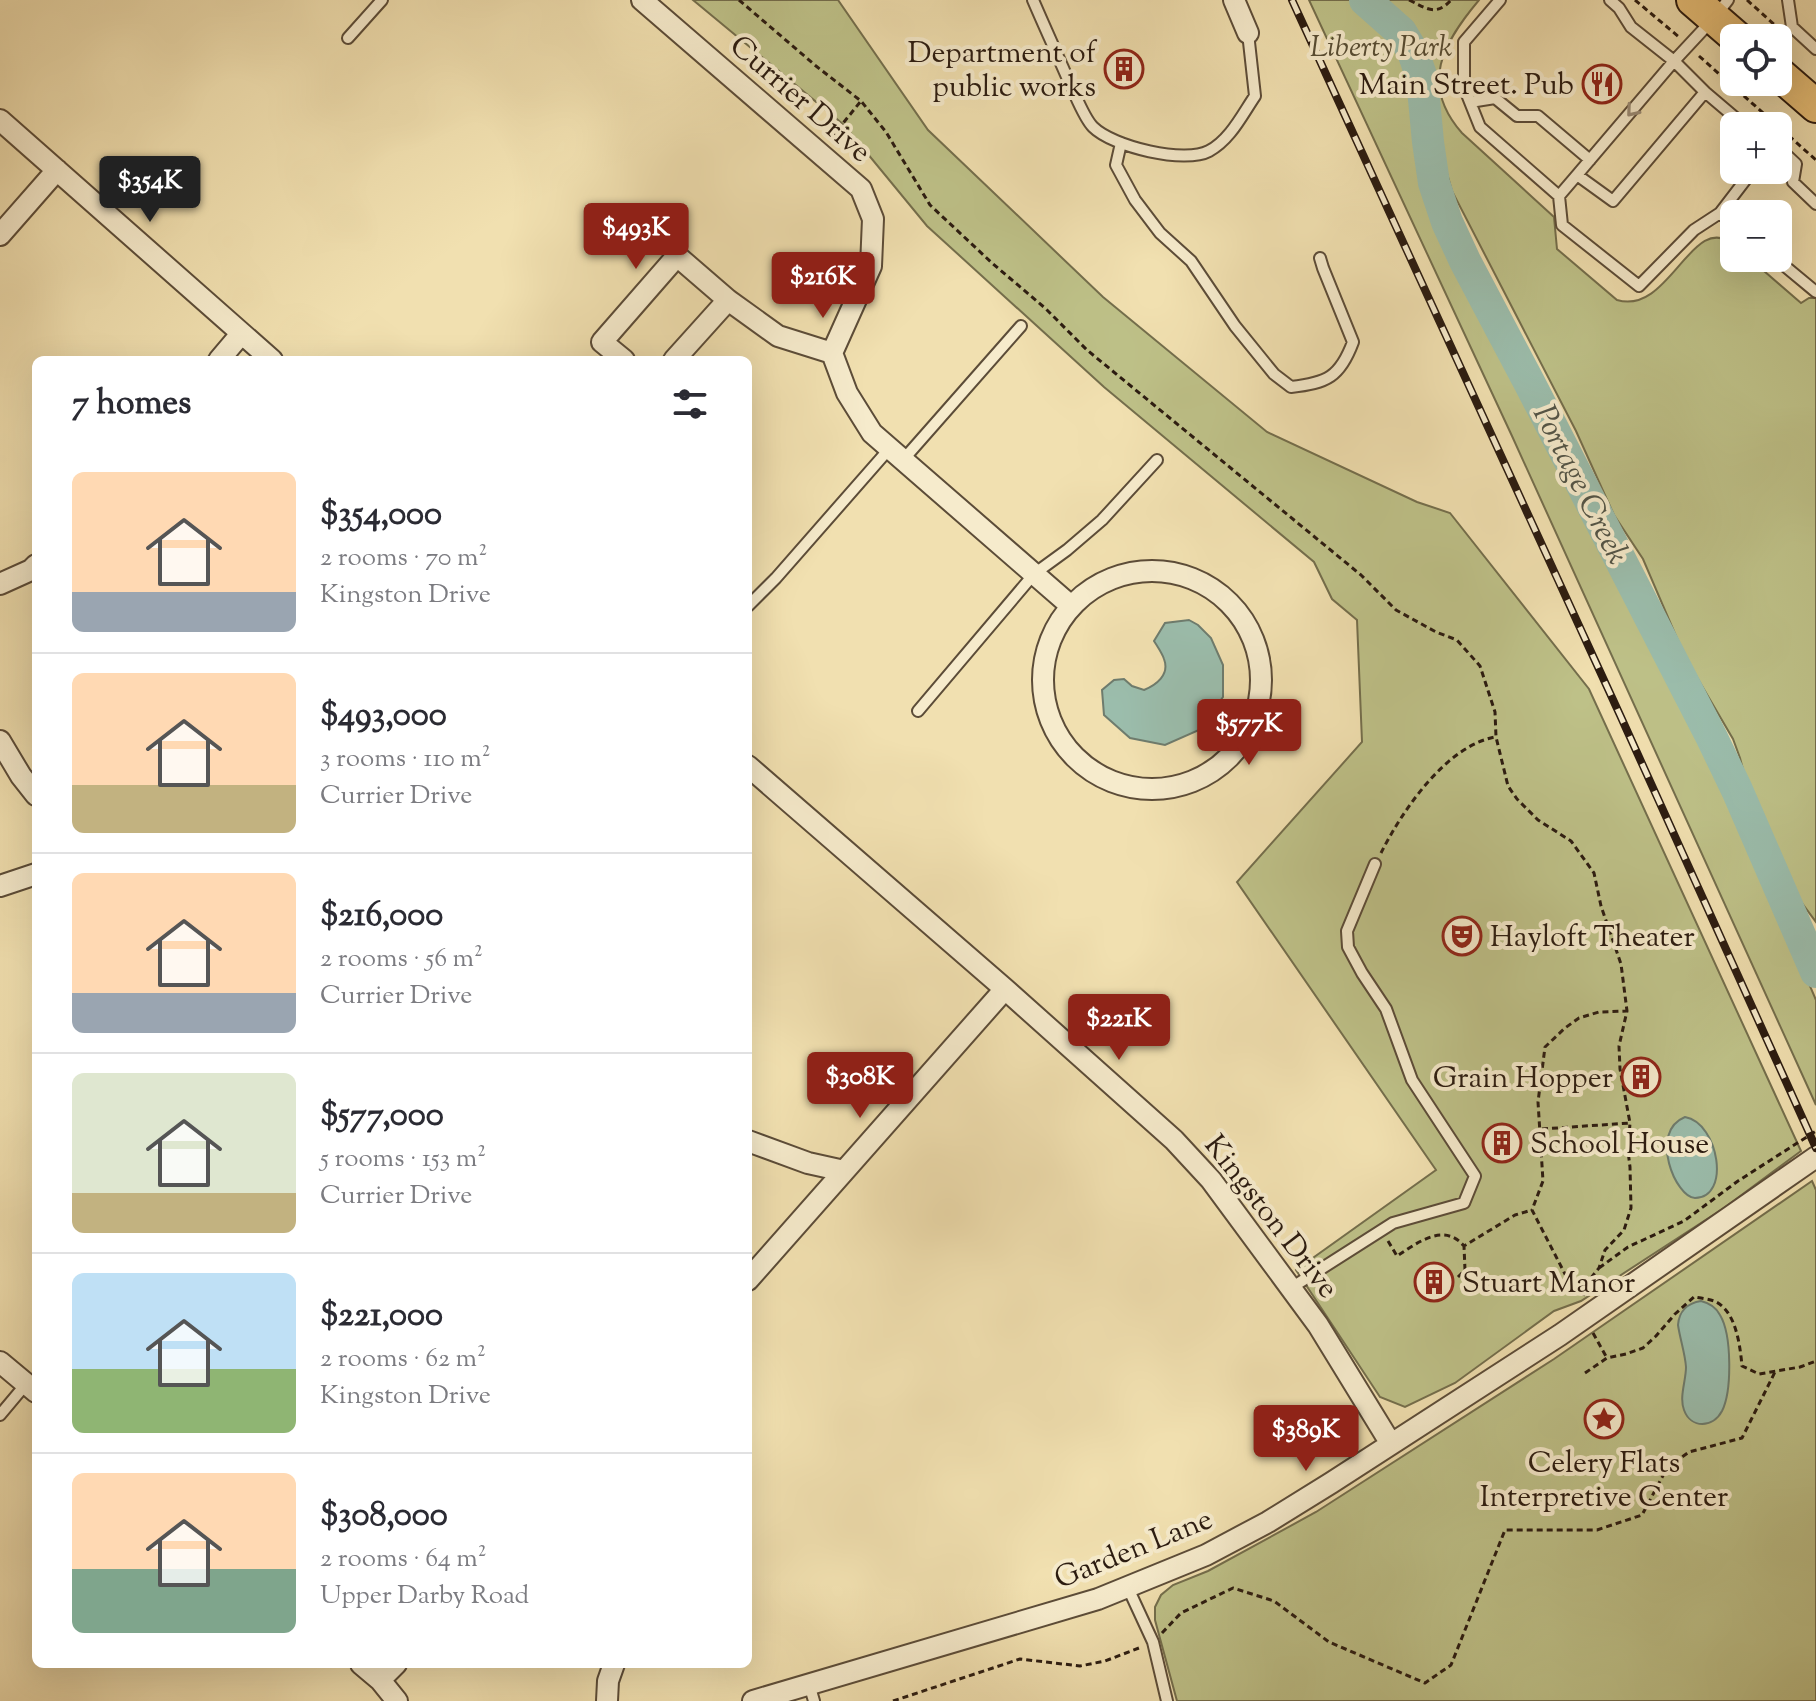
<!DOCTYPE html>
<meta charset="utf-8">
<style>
body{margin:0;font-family:"Sorts Mill Goudy",serif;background:#f2f2f3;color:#2b2b33;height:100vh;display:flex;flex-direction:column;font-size:30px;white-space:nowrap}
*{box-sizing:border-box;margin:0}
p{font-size:26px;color:#7c7c81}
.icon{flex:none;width:44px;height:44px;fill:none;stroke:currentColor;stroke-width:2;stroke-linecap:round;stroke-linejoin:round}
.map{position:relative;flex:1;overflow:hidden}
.side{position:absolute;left:32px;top:356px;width:720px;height:1312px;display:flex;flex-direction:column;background:#fff;border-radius:12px;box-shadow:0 8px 32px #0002}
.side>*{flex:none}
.controls{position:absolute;left:1720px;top:24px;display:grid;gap:16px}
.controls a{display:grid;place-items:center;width:72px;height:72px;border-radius:12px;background:#fff;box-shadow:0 8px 32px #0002;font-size:40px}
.price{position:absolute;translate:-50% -68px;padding:0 18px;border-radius:8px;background:#8f2418;color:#fff;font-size:26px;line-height:52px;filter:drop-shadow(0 2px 4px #0008)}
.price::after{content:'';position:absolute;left:50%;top:48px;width:24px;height:18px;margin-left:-12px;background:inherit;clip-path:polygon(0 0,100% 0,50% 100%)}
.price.on{background:#222;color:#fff}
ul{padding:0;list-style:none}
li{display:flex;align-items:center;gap:24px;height:200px;padding:0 40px}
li+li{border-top:2px solid #e1e1e2}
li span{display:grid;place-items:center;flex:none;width:224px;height:160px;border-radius:12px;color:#555}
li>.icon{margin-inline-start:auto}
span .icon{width:96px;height:96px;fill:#fffc;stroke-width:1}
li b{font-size:34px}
h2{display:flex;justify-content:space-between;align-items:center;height:96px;padding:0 40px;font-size:34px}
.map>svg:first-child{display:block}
.green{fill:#bec188;stroke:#746e4c;stroke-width:2}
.water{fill:#9bbdac;stroke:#6e7c6e;stroke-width:2}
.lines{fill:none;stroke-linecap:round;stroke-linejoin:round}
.river{stroke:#9bbdac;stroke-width:32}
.lane-casing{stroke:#5c4c38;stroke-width:14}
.street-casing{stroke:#5c4c38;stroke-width:24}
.primary-casing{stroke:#2b1b10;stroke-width:36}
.path{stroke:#2b1b10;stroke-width:3;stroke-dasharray:6 4;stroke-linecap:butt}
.lane{stroke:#f6ebcc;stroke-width:10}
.street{stroke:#f6ebcc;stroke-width:20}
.primary{stroke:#e8c078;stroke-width:32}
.rail-casing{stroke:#2b1b10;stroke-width:8}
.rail{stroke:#f6ebcc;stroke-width:5;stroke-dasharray:15;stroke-linecap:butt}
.oneway{stroke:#9b8d77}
.labels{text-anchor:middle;stroke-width:8;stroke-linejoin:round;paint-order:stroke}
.park-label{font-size:30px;font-style:italic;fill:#574d34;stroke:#f6ebcc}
.poi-label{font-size:30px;fill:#2b1b10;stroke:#f6ebcc;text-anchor:end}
.street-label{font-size:30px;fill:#2b1b10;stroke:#f6ebcc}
.water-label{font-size:32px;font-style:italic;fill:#525447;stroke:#f6ebcc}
</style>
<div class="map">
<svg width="1816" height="1701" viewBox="0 0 1816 1701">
<rect width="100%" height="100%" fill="#f1e0b0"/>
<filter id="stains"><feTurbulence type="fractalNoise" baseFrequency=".0025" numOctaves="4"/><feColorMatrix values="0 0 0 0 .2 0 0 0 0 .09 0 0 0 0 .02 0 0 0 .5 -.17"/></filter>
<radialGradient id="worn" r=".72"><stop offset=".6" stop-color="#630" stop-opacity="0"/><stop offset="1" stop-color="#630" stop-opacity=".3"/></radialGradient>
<!-- green -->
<path class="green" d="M693,0H838L928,130L1103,297L1267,432L1417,502L1450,513L1589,689L1801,1151L1724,1208L1581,1301L1554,1311L1455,1383L1405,1407L1380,1397L1296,1270L1436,1170L1237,882L1362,742L1357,620L1332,599L1314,562L1104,387L927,226L844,125Z
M1309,0H1479C1443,43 1419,84 1462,133L1554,217L1557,249L1617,300C1670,316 1692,209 1734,245V258H1749L1801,303L1809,298H1816V922L1784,879L1776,863L1748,788L1740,758L1733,739L1685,657L1643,559L1614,515L1576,431L1452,191L1433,124L1427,63L1412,79C1415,116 1417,155 1427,191C1433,213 1443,234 1452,255L1552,444L1619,578L1707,746L1816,1000V1105L1512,436Z
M1812,1181L1816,1190V1701H1177L1155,1620V1607L1161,1595L1173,1585L1208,1571L1316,1512L1554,1359Z"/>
<!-- water -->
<path class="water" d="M1189,620L1198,625L1211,638L1223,665V697L1199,730L1165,745L1130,738L1104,715L1102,690L1114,680L1124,679L1132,686L1144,690C1156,685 1170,675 1164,659C1162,653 1157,646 1154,641L1165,623Z
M1685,1117C1719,1123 1731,1198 1695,1198C1676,1198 1648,1132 1685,1117Z
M1701,1301C1709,1303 1716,1307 1720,1315C1732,1335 1732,1391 1722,1411C1713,1428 1691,1429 1684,1410C1679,1397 1686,1381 1686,1367C1685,1353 1680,1339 1678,1325C1679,1311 1688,1303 1701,1301Z"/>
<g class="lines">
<!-- river -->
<path class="river" d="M1365,0L1401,32L1413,52L1422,78L1428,142L1434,183L1447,222L1465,261L1530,384L1712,738L1737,790L1816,972"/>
<defs>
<path id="lane" d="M1033,0C1045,28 1058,56 1070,84C1076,96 1084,118 1093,127C1113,147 1185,164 1209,151C1230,140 1242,115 1255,96L1248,33
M1500,0L1464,42V87L1480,127L1559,196
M1728,0L1714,18L1674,61L1705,92L1613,201L1577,175L1559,196L1562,225L1639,286L1694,230L1720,213L1734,225
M1788,0L1792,27L1816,49
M348,38L382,0
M1705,92L1745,126
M1470,102L1495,98L1517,116H1538L1590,160
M1121,143L1116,165L1135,200L1160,233L1191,261L1235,326L1274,374L1291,387C1327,383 1340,377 1353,342L1323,268L1320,258
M1778,147L1796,164L1793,182L1816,204
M1577,175L1674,61L1631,27L1619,8L1610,0
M1720,213L1753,170
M1775,258L1816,292
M903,460L1021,326
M748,606L776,578L890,448
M918,711L1034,574L1067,550L1102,520L1157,460
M1291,1288L1393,1223L1464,1203L1475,1176L1412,1080L1386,1009L1362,973L1348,947L1347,931L1375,864
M0,1415L26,1384
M1128,1588L1153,1642L1167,1701
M809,1684L814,1701"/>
<path id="street" d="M642,0L861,189L873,219L871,266L832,353L847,393L872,433L1071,606
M1234,0L1248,33
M0,120L272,360
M0,235L57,170
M219,360L241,334
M624,360L602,342L677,256L728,300L778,336L832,353
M674,360L728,300
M1043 680a109 109 0 1 1 218 0a109 109 0 1 1-218 0Z
M0,584L31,570L36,565
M0,741L21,776L36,795
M748,766L1005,989L1174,1140L1211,1180L1318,1325L1391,1444
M0,886L36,874
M748,1141L808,1163L844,1171
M748,1280L1005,989
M0,1362L36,1392
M361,1664L380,1680L397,1701
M380,1680L396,1664
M607,1701L608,1681L614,1664
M753,1701L1098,1599L1206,1555L1268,1522L1331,1483L1560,1335L1816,1157"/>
<path id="primary" d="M1693,0L1737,38
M1778,73L1816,106"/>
</defs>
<!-- lane casing -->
<use href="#lane" class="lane-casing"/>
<!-- street casing -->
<use href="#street" class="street-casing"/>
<!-- primary casing -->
<use href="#primary" class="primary-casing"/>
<!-- path -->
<path class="path" d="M739,0L816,66L861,101L886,132L930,205L992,263L1045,308L1087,350L1361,575L1396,610L1436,632L1457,640L1480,666L1495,712L1496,737L1508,786L1517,799L1538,820L1571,841L1594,873L1601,906L1621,964L1627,1011L1619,1046L1620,1069L1630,1123L1628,1151L1630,1167L1631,1208L1624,1230L1605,1250L1599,1268L1586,1284L1583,1296
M1409,0C1426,8 1436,17 1451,0
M1635,0L1679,37
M1747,0L1777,27
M1699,56L1816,160
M831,138L861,101
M1381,853C1402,811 1446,746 1495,737
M1542,1129L1630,1123
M1388,1241L1397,1256C1417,1243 1444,1222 1464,1246L1515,1215L1532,1210
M1599,1268L1628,1247L1684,1221L1738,1181L1816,1131
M1458,1277L1465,1270L1464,1246
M1586,1284L1565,1274L1532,1210L1543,1181L1538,1102L1545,1047L1565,1028L1579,1018L1599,1012L1627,1011
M1593,1333L1607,1358
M1585,1373L1607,1358L1626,1354L1643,1348L1656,1336L1675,1314L1694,1297C1700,1298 1708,1299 1714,1301C1736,1310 1740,1345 1742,1366L1759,1374L1800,1367L1816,1361
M1162,1633L1181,1613L1233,1588L1274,1601L1329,1642L1425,1683L1451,1665L1505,1530H1597L1642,1515L1667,1468L1689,1452L1742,1438L1776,1370
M893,1701L1020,1659L1080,1666L1105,1661L1139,1648"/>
<!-- lane -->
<use href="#lane" class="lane"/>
<!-- street -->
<use href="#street" class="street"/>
<!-- primary -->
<use href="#primary" class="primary"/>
<defs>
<path id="rail" d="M1292,0L1620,715L1816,1148"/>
</defs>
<!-- rail casing -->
<use href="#rail" class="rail-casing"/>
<!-- rail -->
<use href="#rail" class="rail"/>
</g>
<!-- one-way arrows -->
<defs><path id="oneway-chevron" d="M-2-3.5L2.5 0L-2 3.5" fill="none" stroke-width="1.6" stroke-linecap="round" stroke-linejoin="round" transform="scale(2)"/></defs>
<use class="oneway" href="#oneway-chevron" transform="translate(1632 111) rotate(130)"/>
<!-- icons -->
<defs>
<symbol id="building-ring" viewBox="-11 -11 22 22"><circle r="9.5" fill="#f6ebcc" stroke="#8f2418" stroke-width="1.5"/><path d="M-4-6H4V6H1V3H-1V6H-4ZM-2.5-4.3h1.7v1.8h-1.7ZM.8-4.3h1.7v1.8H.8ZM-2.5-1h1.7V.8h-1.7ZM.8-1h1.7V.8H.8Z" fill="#8f2418"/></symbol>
<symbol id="restaurant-ring" viewBox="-11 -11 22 22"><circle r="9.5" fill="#f6ebcc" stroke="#8f2418" stroke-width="1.5"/><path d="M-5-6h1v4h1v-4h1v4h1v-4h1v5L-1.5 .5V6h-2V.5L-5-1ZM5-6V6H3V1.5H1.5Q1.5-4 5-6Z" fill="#8f2418"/></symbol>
<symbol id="theatre-ring" viewBox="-11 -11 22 22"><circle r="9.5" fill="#f6ebcc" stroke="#8f2418" stroke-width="1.5"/><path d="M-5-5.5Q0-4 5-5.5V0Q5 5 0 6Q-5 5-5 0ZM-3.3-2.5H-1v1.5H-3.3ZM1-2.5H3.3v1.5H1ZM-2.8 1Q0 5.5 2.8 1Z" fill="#8f2418"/></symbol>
<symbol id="sight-ring" viewBox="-11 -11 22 22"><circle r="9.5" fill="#f6ebcc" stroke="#8f2418" stroke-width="1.5"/><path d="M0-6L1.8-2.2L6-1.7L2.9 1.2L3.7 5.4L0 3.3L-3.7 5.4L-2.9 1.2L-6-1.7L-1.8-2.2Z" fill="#8f2418"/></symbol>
</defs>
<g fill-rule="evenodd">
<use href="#building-ring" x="1102" y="47" width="44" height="44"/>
<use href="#restaurant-ring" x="1580" y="62" width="44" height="44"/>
<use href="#theatre-ring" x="1440" y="914" width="44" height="44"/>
<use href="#building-ring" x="1619" y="1055" width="44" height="44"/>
<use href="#building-ring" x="1480" y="1121" width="44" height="44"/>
<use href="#building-ring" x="1412" y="1260" width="44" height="44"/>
<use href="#sight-ring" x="1582" y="1397" width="44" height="44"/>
</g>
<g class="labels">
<!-- park labels -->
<g class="park-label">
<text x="1381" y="56">Liberty Park</text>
</g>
<!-- poi labels -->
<g class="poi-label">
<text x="1096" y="62">Department of<tspan x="1096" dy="34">public works</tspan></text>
<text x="1574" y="94">Main Street. Pub</text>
<text x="1490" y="946" text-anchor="start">Hayloft Theater</text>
<text x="1613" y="1087">Grain Hopper</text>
<text x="1530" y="1153" text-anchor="start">School House</text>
<text x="1462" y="1292" text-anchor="start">Stuart Manor</text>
<text x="1604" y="1472" text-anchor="middle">Celery Flats<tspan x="1604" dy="34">Interpretive Center</tspan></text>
</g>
<!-- street labels -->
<g class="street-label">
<text transform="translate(801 98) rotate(41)" y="10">Currier Drive</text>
<text transform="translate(1272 1216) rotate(52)" y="10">Kingston Drive</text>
<text transform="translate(1133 1548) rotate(-22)" y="10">Garden Lane</text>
</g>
<!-- water labels -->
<g class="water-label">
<text transform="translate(1582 484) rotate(63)" y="11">Portage Creek</text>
</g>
</g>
<rect width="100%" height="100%" filter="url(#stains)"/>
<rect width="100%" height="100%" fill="url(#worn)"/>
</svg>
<div class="controls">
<a><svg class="icon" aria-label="locate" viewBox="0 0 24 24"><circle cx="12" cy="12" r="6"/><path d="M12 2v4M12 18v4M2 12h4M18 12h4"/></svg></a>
<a>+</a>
<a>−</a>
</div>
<b class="price on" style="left:150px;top:224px">$354K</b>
<b class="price" style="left:636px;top:271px">$493K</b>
<b class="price" style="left:823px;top:320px">$216K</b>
<b class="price" style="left:1249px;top:767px">$577K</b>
<b class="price" style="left:1119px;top:1062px">$221K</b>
<b class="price" style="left:860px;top:1120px">$308K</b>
<b class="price" style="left:1306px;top:1473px">$389K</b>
<section class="side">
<h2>7 homes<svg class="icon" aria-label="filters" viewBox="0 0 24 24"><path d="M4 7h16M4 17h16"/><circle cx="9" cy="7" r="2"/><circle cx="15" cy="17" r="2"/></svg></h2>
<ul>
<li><span style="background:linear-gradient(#ffd9b3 75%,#9aa5b1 0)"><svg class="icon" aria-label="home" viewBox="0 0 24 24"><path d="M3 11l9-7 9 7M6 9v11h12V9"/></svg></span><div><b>$354,000</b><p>2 rooms · 70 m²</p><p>Kingston Drive</p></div></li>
<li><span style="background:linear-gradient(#ffd9b3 70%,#c2b280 0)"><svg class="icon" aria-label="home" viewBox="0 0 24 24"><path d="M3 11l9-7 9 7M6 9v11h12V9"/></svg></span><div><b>$493,000</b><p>3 rooms · 110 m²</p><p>Currier Drive</p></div></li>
<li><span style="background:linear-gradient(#ffd9b3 75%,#9aa5b1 0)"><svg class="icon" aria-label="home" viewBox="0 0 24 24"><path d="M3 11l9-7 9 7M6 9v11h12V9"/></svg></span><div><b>$216,000</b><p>2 rooms · 56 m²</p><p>Currier Drive</p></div></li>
<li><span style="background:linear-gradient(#dfe7d0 75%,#c2b280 0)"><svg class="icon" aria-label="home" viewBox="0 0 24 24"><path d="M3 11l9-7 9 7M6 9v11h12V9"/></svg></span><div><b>$577,000</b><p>5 rooms · 153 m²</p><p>Currier Drive</p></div></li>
<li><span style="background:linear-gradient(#bfe0f5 60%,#8fb573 0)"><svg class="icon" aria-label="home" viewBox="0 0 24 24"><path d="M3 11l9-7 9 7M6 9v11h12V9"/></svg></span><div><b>$221,000</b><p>2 rooms · 62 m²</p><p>Kingston Drive</p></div></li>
<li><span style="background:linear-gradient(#ffd9b3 60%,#7fa58c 0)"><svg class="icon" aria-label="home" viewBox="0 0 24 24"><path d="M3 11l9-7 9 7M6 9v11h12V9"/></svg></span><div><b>$308,000</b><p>2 rooms · 64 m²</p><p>Upper Darby Road</p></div></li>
</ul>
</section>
</div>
